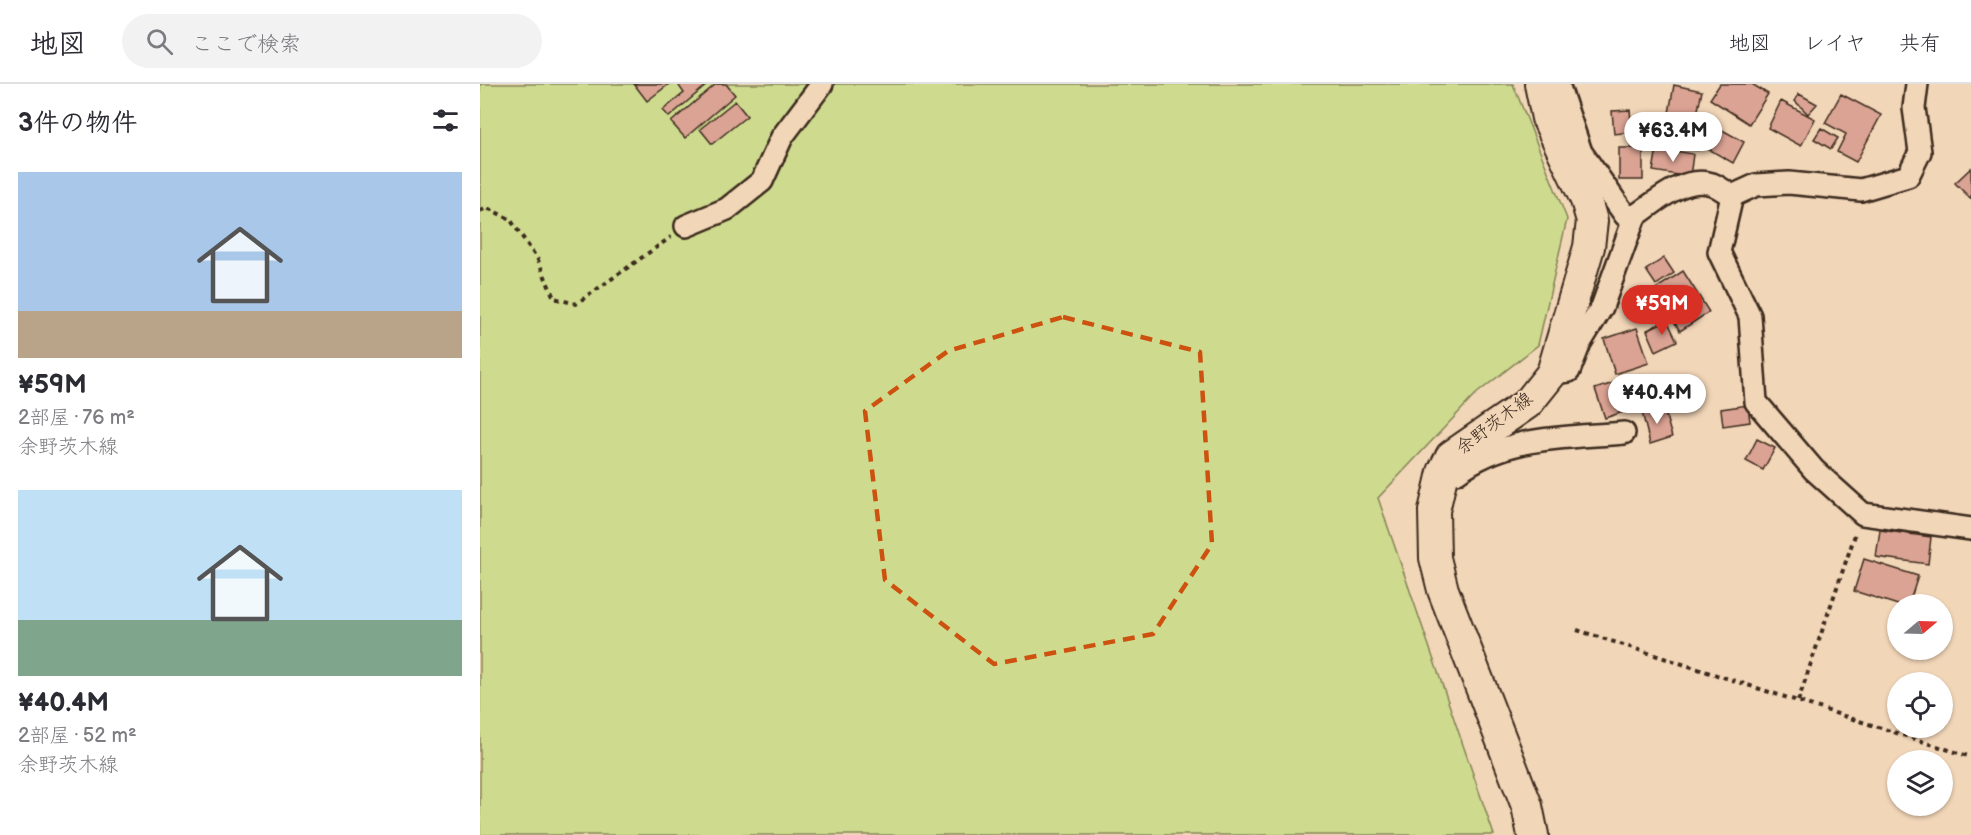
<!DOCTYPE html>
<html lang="ja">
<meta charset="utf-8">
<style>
body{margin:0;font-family:"Balsamiq Sans","Klee One",sans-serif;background:#f2f2f3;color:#2b2b33;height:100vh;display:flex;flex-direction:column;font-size:22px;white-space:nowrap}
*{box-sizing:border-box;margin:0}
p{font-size:20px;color:#7c7c81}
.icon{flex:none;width:33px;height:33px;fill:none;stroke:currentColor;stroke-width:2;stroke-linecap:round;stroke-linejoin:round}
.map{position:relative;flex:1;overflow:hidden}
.panel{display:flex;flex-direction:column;background:#fff;width:480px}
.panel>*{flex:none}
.needle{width:39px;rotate:71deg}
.controls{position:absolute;left:1407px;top:510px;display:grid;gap:12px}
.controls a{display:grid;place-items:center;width:66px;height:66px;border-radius:50%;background:#fff;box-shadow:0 2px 4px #0004;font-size:30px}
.price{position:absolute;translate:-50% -51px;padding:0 14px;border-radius:21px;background:#fff;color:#222;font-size:20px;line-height:39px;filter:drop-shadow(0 2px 3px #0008)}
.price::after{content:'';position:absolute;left:50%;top:36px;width:18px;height:14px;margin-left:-9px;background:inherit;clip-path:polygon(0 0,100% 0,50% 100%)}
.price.on{background:#d93025;color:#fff}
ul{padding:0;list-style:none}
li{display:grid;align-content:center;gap:12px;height:318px;padding:0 18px}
li span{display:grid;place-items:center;height:186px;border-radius:0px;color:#555}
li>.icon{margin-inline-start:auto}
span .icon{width:108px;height:108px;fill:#fffc;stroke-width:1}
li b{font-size:26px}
h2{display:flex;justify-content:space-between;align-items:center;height:72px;padding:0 18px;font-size:26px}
header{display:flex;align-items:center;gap:36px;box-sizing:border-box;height:84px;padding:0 30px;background:#fff;border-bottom:2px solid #e1e1e2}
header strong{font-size:28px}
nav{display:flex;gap:33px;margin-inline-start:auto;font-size:21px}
.search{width:420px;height:54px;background:#f2f2f3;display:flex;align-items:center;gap:15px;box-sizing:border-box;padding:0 21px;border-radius:33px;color:#7c7c81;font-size:22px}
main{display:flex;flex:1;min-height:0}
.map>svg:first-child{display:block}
.green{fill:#cedb8f;stroke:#848256;stroke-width:1.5}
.building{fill:#dba393;stroke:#3b2a1e;stroke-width:1.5}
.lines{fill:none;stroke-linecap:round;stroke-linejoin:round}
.street-casing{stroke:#3b2a1e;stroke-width:26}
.secondary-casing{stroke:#3b2a1e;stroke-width:34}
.path{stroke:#3b2a1e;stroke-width:4;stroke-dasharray:4.5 4.5;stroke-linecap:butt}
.street{stroke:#f2d6b8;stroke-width:21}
.secondary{stroke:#f2d6b8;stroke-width:30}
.marked{fill:none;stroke:#ce520f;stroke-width:4.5;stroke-dasharray:12 8;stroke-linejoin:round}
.labels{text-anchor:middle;stroke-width:4.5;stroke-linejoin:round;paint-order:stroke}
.street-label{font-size:18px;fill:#3b2a1e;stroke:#f2d6b8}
</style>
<header>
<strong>地図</strong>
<div class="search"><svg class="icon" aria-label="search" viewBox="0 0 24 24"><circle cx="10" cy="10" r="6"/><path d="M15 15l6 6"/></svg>ここで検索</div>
<nav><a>地図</a><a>レイヤ</a><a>共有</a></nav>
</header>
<main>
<section class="panel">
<h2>3件の物件<svg class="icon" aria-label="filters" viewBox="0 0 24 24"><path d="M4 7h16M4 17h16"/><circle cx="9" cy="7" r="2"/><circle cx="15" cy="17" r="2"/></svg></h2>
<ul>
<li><span style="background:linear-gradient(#a9c7e8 75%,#b9a48a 0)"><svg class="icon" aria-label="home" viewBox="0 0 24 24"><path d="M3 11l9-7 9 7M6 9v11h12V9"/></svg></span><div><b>¥59M</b><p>2部屋 · 76 m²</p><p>余野茨木線</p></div></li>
<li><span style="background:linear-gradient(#bfe0f5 70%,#7fa58c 0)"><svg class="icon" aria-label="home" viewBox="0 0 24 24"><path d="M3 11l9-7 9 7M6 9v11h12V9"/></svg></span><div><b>¥40.4M</b><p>2部屋 · 52 m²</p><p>余野茨木線</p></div></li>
</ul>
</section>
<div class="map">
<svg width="1491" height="751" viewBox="0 0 1491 751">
<rect width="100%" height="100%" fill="#f2d6b8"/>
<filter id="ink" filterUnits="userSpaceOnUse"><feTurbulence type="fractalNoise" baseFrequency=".0167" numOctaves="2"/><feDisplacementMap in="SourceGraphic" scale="12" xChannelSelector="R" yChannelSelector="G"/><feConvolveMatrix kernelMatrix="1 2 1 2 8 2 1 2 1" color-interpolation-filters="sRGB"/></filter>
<g filter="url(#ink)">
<!-- green -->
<path class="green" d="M0,0H1033L1087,135L1058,261L996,310L898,414L1014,751H0Z"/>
<!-- building -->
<path class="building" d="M154,0H189L167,17Z
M202,0H228L189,33L183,26L204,9L199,2Z
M236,0H246L255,11L205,54L191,38Z
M1240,0H1272L1288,10L1269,40L1230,15Z
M1194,1L1222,7L1216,35L1189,29Z
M1319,10L1337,20L1328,30L1315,17Z
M1361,10L1401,31L1376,78L1357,68L1366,50L1345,39Z
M255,17L267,32L232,60L220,45Z
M1301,17L1335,35L1321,62L1288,44Z
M1150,26L1152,48L1134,50L1132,27Z
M1235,42L1264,58L1253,79L1223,62Z
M1341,44L1358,54L1351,65L1334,55Z
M1199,47L1220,50L1218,66L1197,64Z
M1139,64H1163V96H1139Z
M1177,64L1213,70L1210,93L1173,87Z
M1491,84V115L1475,99Z
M1184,174L1194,189L1176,201L1166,186Z
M1203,187L1229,228L1200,247L1174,206Z
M1187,236L1197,257L1176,267L1167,246Z
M1157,244L1169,279L1135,290L1124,255Z
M1155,292L1164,321L1125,334L1115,305Z
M1268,321L1270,338L1243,342L1241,325Z
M1183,322L1192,353L1170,360L1162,328Z
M1277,355L1295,364L1283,386L1266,377Z
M1400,446L1451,453L1448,480L1396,473Z
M1384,475L1438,492L1429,520L1418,521L1374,507Z"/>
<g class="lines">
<defs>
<path id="street" d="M1078,0L1101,68L1145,131L1155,132C1176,118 1204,91 1232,100C1239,103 1246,108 1252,112
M1252,112L1239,168L1270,232L1276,318L1334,386L1383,430L1491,445
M1252,112L1276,101L1309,99L1381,106L1428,92L1440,68L1434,24L1437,0
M206,142L247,125L282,97L302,53L342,0
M1072,289L1089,287L1100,259L1122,223L1155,132
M963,388L976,389C1026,351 1085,354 1144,349"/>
<path id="secondary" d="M1053,751L1047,722L963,506L955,474L954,427L963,388L971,372L1048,319L1072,289L1109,163L1112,137L1106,116L1067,34L1060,0"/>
</defs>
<!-- street casing -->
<use href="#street" class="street-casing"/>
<!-- secondary casing -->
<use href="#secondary" class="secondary-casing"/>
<!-- path -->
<path class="path" d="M0,127L7,124L30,135L58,176L74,214L96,220L191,153
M1097,546L1491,673
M1318,617L1376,448"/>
<!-- street -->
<use href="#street" class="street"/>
<!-- secondary -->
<use href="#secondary" class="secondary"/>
</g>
</g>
<!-- marked area -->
<path class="marked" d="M583,233L720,268L732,460L673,550L514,580L405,496L385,327L468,267Z"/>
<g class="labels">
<!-- street labels -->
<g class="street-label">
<text transform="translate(1014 339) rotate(-37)" y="6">余野茨木線</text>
</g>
</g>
</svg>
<div class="controls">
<a><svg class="needle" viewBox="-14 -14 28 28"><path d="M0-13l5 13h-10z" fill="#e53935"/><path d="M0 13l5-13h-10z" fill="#7c7c81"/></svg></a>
<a><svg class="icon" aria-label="locate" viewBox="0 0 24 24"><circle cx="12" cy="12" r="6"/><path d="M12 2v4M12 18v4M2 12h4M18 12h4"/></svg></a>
<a><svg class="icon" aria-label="layers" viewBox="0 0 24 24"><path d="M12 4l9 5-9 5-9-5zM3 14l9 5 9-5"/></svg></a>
</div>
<b class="price" style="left:1193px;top:79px">¥63.4M</b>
<b class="price on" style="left:1182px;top:252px">¥59M</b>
<b class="price" style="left:1177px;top:341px">¥40.4M</b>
</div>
</main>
